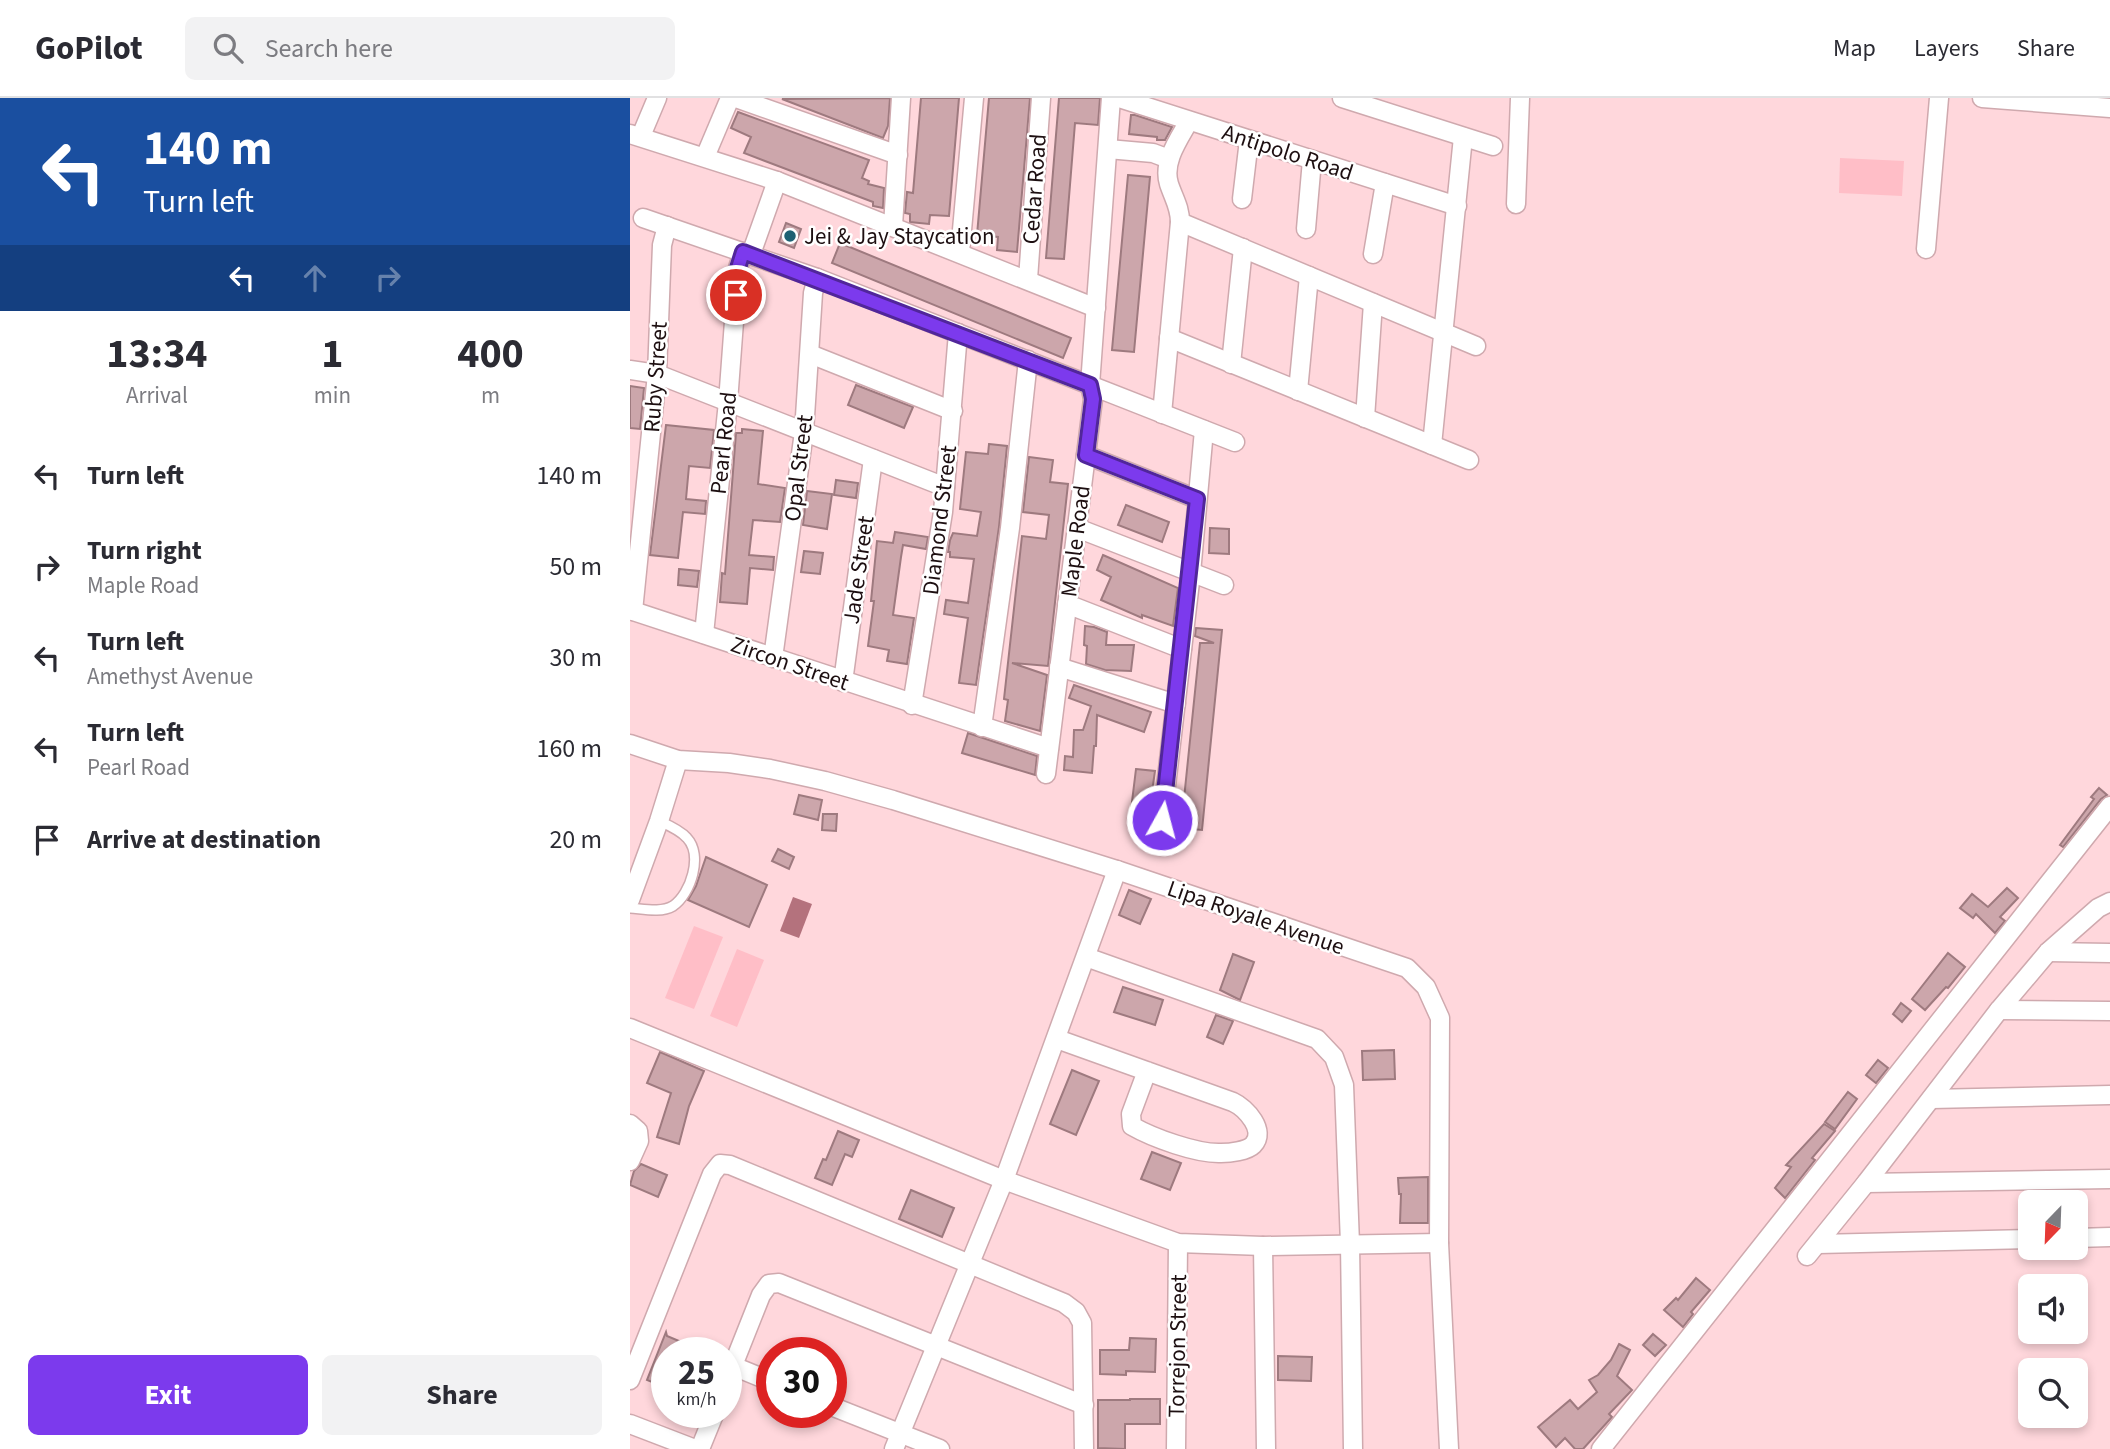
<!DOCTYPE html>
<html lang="en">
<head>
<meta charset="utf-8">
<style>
	body { margin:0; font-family:"Source Sans 3",sans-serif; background:#f2f2f3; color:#2b2b33; height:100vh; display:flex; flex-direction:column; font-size:26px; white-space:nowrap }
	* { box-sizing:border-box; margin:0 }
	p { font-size:23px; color:#7c7c81 }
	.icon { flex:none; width:38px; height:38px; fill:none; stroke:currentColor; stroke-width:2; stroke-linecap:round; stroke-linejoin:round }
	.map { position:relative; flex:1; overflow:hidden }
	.panel { display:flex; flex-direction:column; background:#fff; width:630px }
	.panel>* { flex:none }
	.hud { background:#1a4fa0; color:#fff; overflow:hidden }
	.needle { width:46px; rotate:203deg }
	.fabs { position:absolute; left:1388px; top:1092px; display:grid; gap:14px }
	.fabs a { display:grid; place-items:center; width:70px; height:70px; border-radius:10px; background:#fff; box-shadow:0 4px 10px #0003; font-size:35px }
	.speed { position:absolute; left:21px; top:1239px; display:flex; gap:14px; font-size:35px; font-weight:700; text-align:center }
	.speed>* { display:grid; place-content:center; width:91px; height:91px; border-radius:50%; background:#fff; box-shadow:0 4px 10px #0003; line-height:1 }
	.speed small { font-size:18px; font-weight:400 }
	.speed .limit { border:10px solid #d22; background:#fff; color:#111 }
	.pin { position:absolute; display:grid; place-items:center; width:60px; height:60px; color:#fff; margin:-30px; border:4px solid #fff; border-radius:50%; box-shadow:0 2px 7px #0007 }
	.me { position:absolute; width:77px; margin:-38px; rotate:7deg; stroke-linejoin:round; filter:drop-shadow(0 0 5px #0008) }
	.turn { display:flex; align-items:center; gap:24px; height:147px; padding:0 28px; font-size:32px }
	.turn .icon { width:91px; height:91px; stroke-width:2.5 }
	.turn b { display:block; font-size:49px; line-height:60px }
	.lanes { display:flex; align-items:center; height:66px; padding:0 28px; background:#0003; justify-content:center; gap:35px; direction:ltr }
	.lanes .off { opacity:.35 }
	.eta { display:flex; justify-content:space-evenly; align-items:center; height:119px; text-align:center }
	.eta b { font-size:42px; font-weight:700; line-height:49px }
	.action { display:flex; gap:14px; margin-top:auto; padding:14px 28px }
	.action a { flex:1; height:80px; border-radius:10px; background:#7c3aed; color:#fff; font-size:28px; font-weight:700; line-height:80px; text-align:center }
	.action a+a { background:#f2f2f3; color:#2b2b33 }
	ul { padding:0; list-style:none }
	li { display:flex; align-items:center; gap:21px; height:91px; padding:0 28px }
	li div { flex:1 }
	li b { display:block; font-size:26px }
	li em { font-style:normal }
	header { display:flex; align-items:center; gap:42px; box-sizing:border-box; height:98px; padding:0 35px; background:#fff; border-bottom:2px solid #e1e1e2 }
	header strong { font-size:33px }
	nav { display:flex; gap:38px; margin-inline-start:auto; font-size:24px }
	.search { width:490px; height:63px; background:#f2f2f3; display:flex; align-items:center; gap:18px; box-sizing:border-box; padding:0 24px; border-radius:10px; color:#7c7c81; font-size:26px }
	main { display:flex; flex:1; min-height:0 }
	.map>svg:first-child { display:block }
</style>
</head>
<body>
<header>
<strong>GoPilot</strong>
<div class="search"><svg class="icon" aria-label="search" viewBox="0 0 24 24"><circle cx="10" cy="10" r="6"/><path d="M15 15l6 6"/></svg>Search here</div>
<nav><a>Map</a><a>Layers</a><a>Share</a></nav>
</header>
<main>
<section class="panel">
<div class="hud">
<div class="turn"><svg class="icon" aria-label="left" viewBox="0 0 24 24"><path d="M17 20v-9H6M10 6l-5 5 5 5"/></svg><div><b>140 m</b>Turn left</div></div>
<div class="lanes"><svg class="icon" aria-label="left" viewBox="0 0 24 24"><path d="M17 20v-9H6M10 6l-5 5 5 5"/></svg><svg class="icon off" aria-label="ahead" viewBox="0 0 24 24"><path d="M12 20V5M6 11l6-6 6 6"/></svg><svg class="icon off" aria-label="right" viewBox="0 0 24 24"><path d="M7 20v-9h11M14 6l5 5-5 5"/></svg></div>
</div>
<div class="eta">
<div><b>13:34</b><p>Arrival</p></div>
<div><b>1</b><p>min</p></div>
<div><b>400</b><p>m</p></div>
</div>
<ul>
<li><svg class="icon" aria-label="left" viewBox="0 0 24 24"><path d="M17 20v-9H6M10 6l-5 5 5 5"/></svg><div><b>Turn left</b></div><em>140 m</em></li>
<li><svg class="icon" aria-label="right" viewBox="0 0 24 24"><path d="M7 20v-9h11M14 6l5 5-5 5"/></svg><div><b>Turn right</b><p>Maple Road</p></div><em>50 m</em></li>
<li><svg class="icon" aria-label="left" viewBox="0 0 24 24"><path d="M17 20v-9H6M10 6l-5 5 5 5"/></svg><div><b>Turn left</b><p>Amethyst Avenue</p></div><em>30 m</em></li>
<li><svg class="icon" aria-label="left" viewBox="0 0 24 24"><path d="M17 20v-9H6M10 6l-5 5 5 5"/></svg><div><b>Turn left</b><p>Pearl Road</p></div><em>160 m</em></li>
<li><svg class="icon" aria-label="arrive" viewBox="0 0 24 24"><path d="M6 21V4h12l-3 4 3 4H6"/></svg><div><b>Arrive at destination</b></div><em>20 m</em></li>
</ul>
<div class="action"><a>Exit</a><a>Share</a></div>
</section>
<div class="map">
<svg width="1480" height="1351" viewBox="0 0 1480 1351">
	<rect width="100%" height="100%" fill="#ffd7dc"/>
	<g fill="#ffbec7">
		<path d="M1210,60L1274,63L1272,98L1209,95Z"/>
		<path d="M64,828L93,839L64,911L35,900Z"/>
		<path d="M107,851L134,862L107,929L80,918Z"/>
	</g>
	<path fill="#b4727d" d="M163,799L182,806L169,840L150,833Z"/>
	<g fill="#cca6ab" stroke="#9e7a7f" stroke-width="2">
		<path d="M260,0L258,28L253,40L152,1Z"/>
		<path d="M291,0H329L319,118L300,117L299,126L280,124V116L275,115L277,94L283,95Z"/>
		<path d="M359,0H400L387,154L367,152L368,139L347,137Z"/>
		<path d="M429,0H470L468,27L445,25L434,161L416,160Z"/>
		<path d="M108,14L239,62L232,80L239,83L238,86L254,90L253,110L243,108V104L114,55L121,39L101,30Z"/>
		<path d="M501,17H505L542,29L535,42H527V39L499,36Z"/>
		<path d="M498,77L520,79L504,254L482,252Z"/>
		<path d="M156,125L171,131L164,150L149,144Z"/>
		<path d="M210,145L441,240L433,260L202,165Z"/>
		<path d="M226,287L283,309L274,330L218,307Z"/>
		<path d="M0,288L14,290L10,331L0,330Z"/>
		<path d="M36,327L84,332L80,370L59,368L56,401L76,403L75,416L53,414L48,460L20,457Z"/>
		<path d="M112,331L133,333L128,386L155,390L150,424L123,422L119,457L144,459L143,472L120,470L117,506L90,504L92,475L95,476L106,335H112Z"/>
		<path d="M359,346L377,348L369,429L346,587L329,585L338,520L314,516L316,502L338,505L344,461L320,459V454H318L320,442L323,435L347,438L351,414L330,411L336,354L358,356Z"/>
		<path d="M399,359L423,362L420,384L438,386L418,568L382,565L417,577L410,633L375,623L378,602L374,601L392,438L416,441L419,417L393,414Z"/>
		<path d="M206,382L228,385L226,400L204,397Z"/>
		<path d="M177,393L202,396L197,431L173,427Z"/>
		<path d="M496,407L539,424L532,444L488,427Z"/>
		<path d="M580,430L599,431V456L579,455Z"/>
		<path d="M265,434L298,439L296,451L273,447L271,459L263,517L284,520L277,566L257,563L259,552L238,548L244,503H241L247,443L263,445Z"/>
		<path d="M174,453L193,455L190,476L171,474Z"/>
		<path d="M473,457L548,490L543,528L512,517V520L471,502L481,479L467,472Z"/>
		<path d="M49,471L69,473L67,489L48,487Z"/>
		<path d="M455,528L464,529L477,534L476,547H504L501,573L475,572L456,566L457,548L454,547Z"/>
		<path d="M566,530L592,532L572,732L551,730L570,545H584L565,538Z"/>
		<path d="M444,587L521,614L514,634L467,617L466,648H464L462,675L434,672L435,658L443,659L444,632H453L461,608L439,600Z"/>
		<path d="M338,635L407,658L405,677L332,655Z"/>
		<path d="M506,671L525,673L519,715L501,712Z"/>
		<path d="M1469,690L1477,697L1471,701L1433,749L1430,747L1464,701L1461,699Z"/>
		<path d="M169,697L192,702L188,722L164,716Z"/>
		<path d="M193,716H207L206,733L192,732Z"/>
		<path d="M148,751L164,759L159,771L142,763Z"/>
		<path d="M76,759L137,787L119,829L58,802L66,788Z"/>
		<path d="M1377,790L1388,800L1370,819L1375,823L1365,835L1346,816L1343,820L1330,810L1342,796L1358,809Z"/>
		<path d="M499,792L521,801L510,826L489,817Z"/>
		<path d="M1318,855L1335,869L1318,890L1316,889L1295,912L1282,901Z"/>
		<path d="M603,856L624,864L610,902L590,892Z"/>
		<path d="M493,889L533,902L525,927L484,914Z"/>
		<path d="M1271,905L1281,913L1272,924L1263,916Z"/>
		<path d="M586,917L603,923L593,946L577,939Z"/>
		<path d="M764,952L765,981L733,982L732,953Z"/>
		<path d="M30,954L74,973L59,1008L49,1046L27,1039L41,995L17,985Z"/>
		<path d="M1248,962L1258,970L1246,985L1236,977Z"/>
		<path d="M442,972L469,983L446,1037L420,1026Z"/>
		<path d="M1218,994L1227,1001L1205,1031L1195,1024Z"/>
		<path d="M1194,1026L1205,1033L1182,1060L1185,1062L1155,1100L1145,1090L1161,1069L1156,1067Z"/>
		<path d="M208,1033L229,1042L222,1059L215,1056L202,1087L185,1080L193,1061L196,1062Z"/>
		<path d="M522,1054L551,1065L540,1092L511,1081Z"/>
		<path d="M11,1066L37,1077L28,1099L0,1087L4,1073Z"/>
		<path d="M798,1079V1125H770L771,1096H769L768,1080Z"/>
		<path d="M281,1092L324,1110L312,1139L269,1121Z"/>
		<path d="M1066,1180L1080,1192L1061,1214L1063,1216L1053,1229L1034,1212L1046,1200L1048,1202Z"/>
		<path d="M36,1234L37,1238L75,1254L37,1255V1290L17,1282Z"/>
		<path d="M1023,1236L1036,1247L1025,1258L1013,1247Z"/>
		<path d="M500,1240L526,1241L525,1274L496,1273V1277L470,1276V1252H499Z"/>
		<path d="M989,1246L1000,1252L987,1278L1002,1292L979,1316L982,1319L953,1351H945L935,1340L926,1349L908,1329L940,1302L948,1311L967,1294L959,1282L968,1277L981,1262Z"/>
		<path d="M648,1258L682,1259L681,1283L648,1282Z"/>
		<path d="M500,1301H530V1326H495V1351L468,1350V1302H500Z"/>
	</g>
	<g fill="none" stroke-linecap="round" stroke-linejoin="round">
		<g stroke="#cfa9ae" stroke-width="12">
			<path id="lane" d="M0,810C14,811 31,815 43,808C61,796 73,757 57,740C50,732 38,727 29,723"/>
		</g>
		<g stroke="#cfa9ae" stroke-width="21">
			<g id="street">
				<path d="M106,0L268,57"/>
				<path d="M489,0L827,108"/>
				<path d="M712,0L863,48"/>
				<path d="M1352,0L1480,10"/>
				<path d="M0,36L147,83L466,210"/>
				<path d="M11,38L27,0"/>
				<path d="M478,51L523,55L539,61"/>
				<path d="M75,59L100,0"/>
				<path d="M612,101L619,42"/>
				<path d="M886,106L890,0"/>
				<path d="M13,120L187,180L605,344"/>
				<path d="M550,124L846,248"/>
				<path d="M263,128L271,0"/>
				<path d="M676,131L682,62"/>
				<path d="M1296,151L1309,0"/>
				<path d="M330,154L344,0"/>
				<path d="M121,156L147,83"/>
				<path d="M743,156L755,85"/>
				<path d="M398,181L411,0"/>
				<path d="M539,240L839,362"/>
				<path d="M180,256L323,313"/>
				<path d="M601,266L613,150"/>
				<path d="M0,272L27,276L315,389"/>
				<path d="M668,293L679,178"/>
				<path d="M532,316L550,124C550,109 544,101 539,86C532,64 549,41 559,23"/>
				<path d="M735,320L743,205"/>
				<path d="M802,347L833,39"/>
				<path d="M456,357L567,401"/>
				<path d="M447,430L594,487"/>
				<path d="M437,506L552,551"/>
				<path d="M0,512L419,650"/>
				<path d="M3,513L27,276L32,147L37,128"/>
				<path d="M74,536L98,304L108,170L113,154"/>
				<path d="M143,560L174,334L183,195L187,180"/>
				<path d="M429,569L546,606"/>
				<path d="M213,584L243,361"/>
				<path d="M282,607L313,414L328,235"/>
				<path d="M352,629L380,430L398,262"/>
				<path d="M0,646L48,662L99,665L140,671L195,683L263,702L487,772L777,870L796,889L810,920L809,1145L819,1351"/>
				<path d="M416,676L463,301L460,287L481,0"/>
				<path d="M532,722L561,475L574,332"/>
				<path d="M0,802L29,723L48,662"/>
				<path d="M1418,854L1480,855"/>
				<path d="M456,859L687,941L704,959L714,987L720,1146L723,1351"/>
				<path d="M1369,912L1480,913"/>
				<path d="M0,930L374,1082L548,1145L633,1148L809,1145"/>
				<path d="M427,941L603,1004C616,1010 637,1033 623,1047C617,1053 600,1055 591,1055C567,1056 523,1040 502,1028L501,1016L517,973"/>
				<path d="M1301,1001L1480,997"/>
				<path d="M0,1026L8,1033L9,1043L0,1063"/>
				<path d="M1236,1085L1480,1081"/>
				<path d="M1446,1140L1480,1139"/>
				<path d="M1188,1146L1400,1141"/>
				<path d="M633,1148L636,1351"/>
				<path d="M1177,1158L1236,1085L1369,912L1418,854L1468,810L1480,804"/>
				<path d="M103,1268L142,1284"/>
				<path d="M0,1282L82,1076L90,1066L100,1067L434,1205L446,1214L452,1225L454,1351"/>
				<path d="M96,1285L131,1197L139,1186L149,1185L454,1307"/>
				<path d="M201,1308L310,1351"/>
				<path d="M0,1326L65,1351"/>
				<path d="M70,1351L85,1314"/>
				<path d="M264,1351L374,1082L487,772"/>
				<path d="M546,1351L548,1145"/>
				<path d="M971,1351L1480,708"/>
			</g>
		</g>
		<use href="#lane" stroke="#fff" stroke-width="9"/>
		<use href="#street" stroke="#fff" stroke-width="18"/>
	</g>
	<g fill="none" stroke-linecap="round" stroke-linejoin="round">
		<g stroke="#51269a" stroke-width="18">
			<path id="route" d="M106,197L108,170L113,154L460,287L463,301L456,357L567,401L532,722"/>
		</g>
		<use href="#route" stroke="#7c3aed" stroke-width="12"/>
	</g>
	<circle fill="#1d6173" stroke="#fff" stroke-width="2.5" cx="160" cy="138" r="7"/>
	<g text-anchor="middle" stroke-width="5" stroke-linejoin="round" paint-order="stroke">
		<g font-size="23" fill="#1d0f11" stroke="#fff">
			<text transform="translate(658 54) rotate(18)" y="8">Antipolo Road</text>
			<text transform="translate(404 91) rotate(-86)" y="8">Cedar Road</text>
			<text transform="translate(25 279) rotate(-86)" y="8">Ruby Street</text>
			<text transform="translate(93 345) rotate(-84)" y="8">Pearl Road</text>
			<text transform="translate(168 370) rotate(-83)" y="8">Opal Street</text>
			<text transform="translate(309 422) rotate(-83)" y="8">Diamond Street</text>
			<text transform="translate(445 443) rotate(-83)" y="8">Maple Road</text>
			<text transform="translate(228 472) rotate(-82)" y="8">Jade Street</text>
			<text transform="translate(160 565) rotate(19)" y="8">Zircon Street</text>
			<text transform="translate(626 819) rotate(19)" y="8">Lipa Royale Avenue</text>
			<text transform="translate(547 1248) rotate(-89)" y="8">Torrejon Street</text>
		</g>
		<g font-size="23" fill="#1d0f11" stroke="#fff" text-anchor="start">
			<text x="174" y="146">Jei &amp; Jay Staycation</text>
		</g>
	</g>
</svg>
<div class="fabs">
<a><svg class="needle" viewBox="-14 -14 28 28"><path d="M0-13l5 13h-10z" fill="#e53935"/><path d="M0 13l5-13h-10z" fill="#7c7c81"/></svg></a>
<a><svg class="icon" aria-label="sound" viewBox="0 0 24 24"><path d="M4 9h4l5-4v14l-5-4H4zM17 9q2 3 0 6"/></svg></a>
<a><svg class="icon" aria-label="search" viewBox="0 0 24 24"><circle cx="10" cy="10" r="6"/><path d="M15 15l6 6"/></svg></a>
</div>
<div class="speed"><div>25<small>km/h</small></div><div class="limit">30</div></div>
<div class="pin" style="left:106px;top:197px;background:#d93025"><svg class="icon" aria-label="arrive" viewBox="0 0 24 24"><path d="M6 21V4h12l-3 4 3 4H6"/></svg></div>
<svg class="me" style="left:532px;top:722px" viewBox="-20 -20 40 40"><circle r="17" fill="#7c3aed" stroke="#fff" stroke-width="3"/><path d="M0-11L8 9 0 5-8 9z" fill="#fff"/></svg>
</div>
</main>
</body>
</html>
